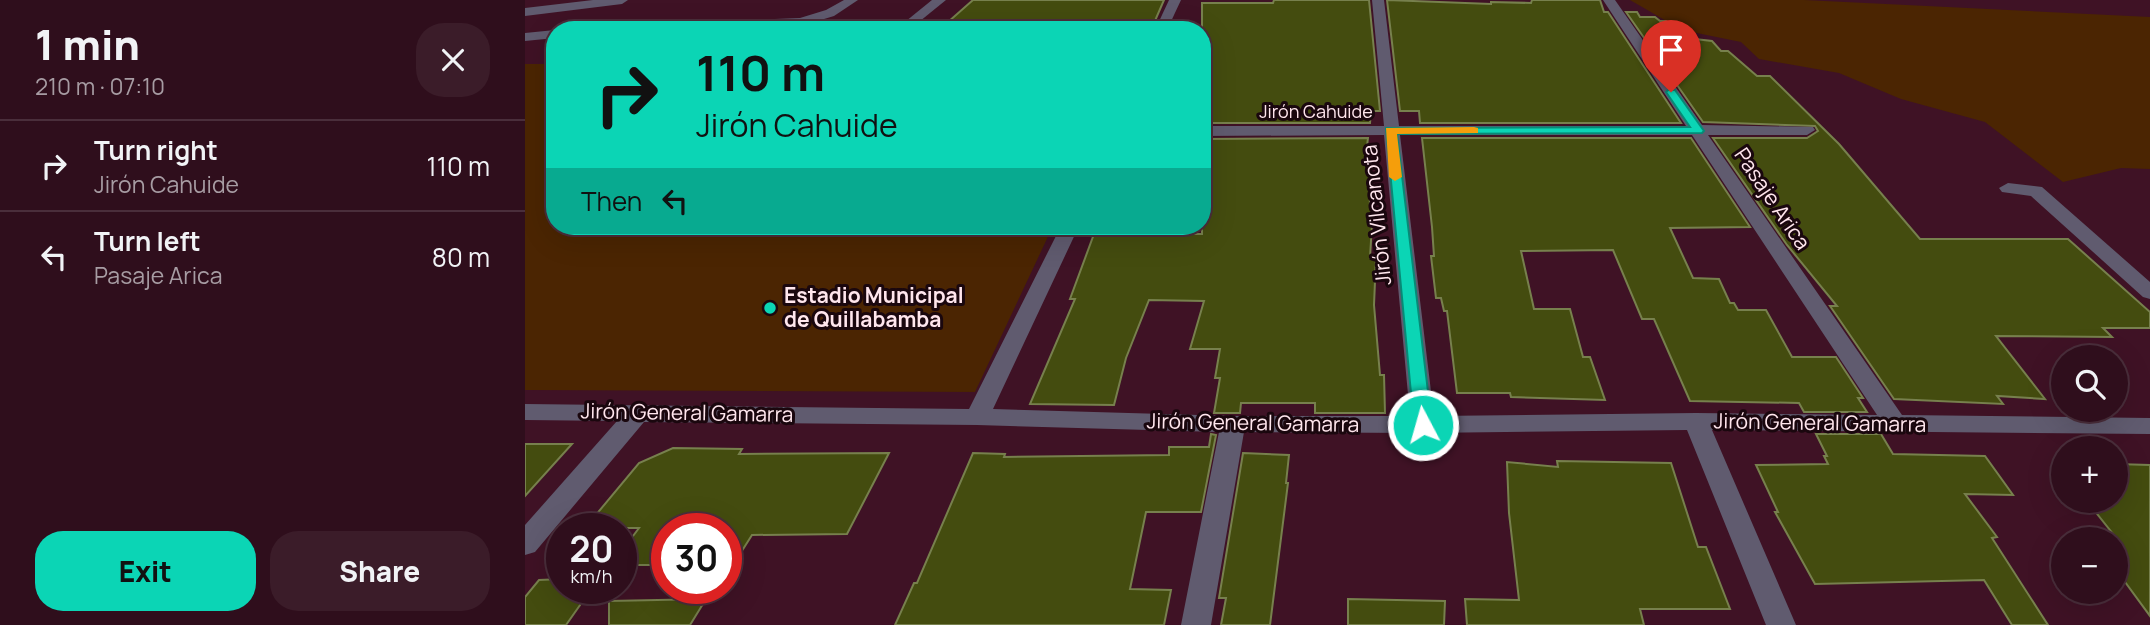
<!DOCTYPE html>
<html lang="en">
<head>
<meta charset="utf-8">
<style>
	body { margin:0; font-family:Manrope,sans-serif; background:#3b1c29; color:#f1f3f6; height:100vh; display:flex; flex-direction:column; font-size:26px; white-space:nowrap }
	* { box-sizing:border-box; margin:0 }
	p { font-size:23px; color:#a79ca3 }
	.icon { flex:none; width:38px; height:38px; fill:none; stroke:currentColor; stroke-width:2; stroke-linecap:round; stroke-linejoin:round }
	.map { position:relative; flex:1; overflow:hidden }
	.sheet { display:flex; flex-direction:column; background:#2f0e1c; width:525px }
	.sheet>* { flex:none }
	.hud { position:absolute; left:21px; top:21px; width:665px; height:214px; border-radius:28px; box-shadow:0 7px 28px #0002,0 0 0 2px #4a2e3b; background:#0bd5b5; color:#111; overflow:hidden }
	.tools { position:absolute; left:1526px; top:345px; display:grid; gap:14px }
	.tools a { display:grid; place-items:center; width:77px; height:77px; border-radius:50%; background:#2f0e1c; box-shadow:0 7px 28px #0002,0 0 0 2px #4a2e3b; font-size:35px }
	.speed { position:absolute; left:21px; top:513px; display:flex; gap:14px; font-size:35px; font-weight:700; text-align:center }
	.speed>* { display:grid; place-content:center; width:91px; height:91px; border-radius:50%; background:#2f0e1c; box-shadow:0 7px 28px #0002,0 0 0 2px #4a2e3b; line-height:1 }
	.speed small { font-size:18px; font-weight:400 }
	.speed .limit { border:10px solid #d22; background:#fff; color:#111 }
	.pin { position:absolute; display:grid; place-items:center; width:60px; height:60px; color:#fff; margin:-72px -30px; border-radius:50% 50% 50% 0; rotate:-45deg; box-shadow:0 0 7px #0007 }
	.pin .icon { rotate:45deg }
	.me { position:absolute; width:77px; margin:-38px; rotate:354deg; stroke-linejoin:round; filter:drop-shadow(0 0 5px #0008) }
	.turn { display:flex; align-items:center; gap:24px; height:147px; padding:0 35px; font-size:32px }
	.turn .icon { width:91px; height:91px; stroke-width:2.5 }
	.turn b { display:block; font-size:49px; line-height:60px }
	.then { display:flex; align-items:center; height:66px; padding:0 35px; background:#0003; gap:14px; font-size:26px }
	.round { display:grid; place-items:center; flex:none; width:74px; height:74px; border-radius:28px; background:#3b1c29 }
	.summary { display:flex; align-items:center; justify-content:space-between; height:119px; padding:0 35px }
	h1 { font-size:42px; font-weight:800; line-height:52px }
	.button { display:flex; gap:14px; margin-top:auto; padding:14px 35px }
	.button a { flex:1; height:80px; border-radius:28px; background:#0bd5b5; color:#111; font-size:28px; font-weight:800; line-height:80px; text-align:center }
	.button a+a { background:#3b1c29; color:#f1f3f6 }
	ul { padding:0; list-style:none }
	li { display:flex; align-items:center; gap:21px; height:91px; padding:0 35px; border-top:2px solid #4a2e3b }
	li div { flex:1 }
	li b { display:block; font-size:26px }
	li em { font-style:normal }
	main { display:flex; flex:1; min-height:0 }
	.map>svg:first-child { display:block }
</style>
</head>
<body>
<main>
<section class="sheet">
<div class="summary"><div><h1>1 min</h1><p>210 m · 07:10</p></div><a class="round"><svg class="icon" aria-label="close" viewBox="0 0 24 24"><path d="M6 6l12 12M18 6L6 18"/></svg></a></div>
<ul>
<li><svg class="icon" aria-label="right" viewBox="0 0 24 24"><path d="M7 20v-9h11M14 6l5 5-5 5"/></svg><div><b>Turn right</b><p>Jirón Cahuide</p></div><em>110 m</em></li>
<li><svg class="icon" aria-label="left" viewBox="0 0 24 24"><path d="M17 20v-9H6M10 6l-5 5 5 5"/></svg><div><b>Turn left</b><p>Pasaje Arica</p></div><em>80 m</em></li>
</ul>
<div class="button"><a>Exit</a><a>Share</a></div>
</section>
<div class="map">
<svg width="1625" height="625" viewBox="0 0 1625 625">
	<rect width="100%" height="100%" fill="#3f1225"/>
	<g fill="#4b2502">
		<path d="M1105,0H1279L1625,17V169L1596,168L1538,182L1460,122L1376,99L1314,73L1234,59L1216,42L1157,30Z"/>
		<path d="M0,64H30V226H528L450,392L0,390Z"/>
	</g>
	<g fill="#444c0f" stroke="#77804d" stroke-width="2">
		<path d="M448,0H639L626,30H414Z"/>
		<path d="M749,0H844L855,111H846L845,123H677V3H748Z"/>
		<path d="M862,0L966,4V2L1006,3L1007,0H1075L1079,12H1083L1156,123H895L894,111H875Z"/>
		<path d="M1101,12H1112L1115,17H1130L1135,21H1141L1170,39L1187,41L1196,51H1203L1232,76H1245L1314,144L1395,239H1543L1625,312V328H1578L1587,337L1471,336L1520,399L1472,396L1478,404L1369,399L1305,306H1312L1262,245L1188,138H1282L1293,131L1290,126L1178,122Z"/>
		<path d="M843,138L840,162H844L845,207H848L845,258H851L849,305L855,375H859L860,413H790V403H716L715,413H689L695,378H690L695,349H665L679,301L624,300L601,358L589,405L505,404L550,299H545L569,234H677V139Z"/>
		<path d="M897,138H1166L1225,227L1145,228L1168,278L1194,279L1205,303H1209L1213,310H1241L1267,357H1311L1338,398H1333L1342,412H1279L1274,403L1165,401L1129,319H1117L1088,250L996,251L1009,309H1045L1058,357H1065L1080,400L986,397L985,393H932L922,311H919L916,298H911L906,256H909L907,227Z"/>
		<path d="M686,434L691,435L676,512H621L605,589L646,590L639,625H370L389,583H392L448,453L480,454L479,457L644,455V447H684Z"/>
		<path d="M1291,434H1356L1368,454L1460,456L1488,495L1440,494L1472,537L1467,538L1523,625H1487L1459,580L1290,584L1250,512H1253L1231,465L1303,464L1299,456H1302Z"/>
		<path d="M0,444H47L0,496Z"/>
		<path d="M148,448L217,449L214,454L364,453L322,534L227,535L201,576V528H142V565H96V552L114,528H60L114,463Z"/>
		<path d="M718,453L764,455L761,483H763L745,625H696L701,598H694Z"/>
		<path d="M1032,461L1146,463L1173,547H1181L1205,609H1115L1119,625H942L940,599L994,600L984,513L982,462L1033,467Z"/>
		<path d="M1591,464L1625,465V616L1600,582L1591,581V539H1568L1564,533L1588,534L1561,500H1591Z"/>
		<path d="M37,579V588H67L41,625H0V597L14,580Z"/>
		<path d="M181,599L165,625H84V601Z"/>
		<path d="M823,599L920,601L919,625H823Z"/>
	</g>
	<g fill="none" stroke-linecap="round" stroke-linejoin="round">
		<g fill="#605b6f" fill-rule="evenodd">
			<path d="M68,0H103L97,4L0,16V8Z"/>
			<path d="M319,0H333L309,16L276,26L60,30L66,26L275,18L301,10Z"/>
			<path d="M407,0H421L384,30H370Z"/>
			<path d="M644,0H656L642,30H630Z"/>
			<path d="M847,0H859L874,126H1161L1078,0H1090L1177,125L1288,127L1290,130L1282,135H1183L1377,415L1625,418V434L1187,430L1271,625H1241L1162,430L898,433L719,432L686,625H656L694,432L452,425L119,422L10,552L0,555V525L92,421L0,420V404L444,409L536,226H554L468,409L708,416H885L859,135L677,136V126H859ZM875,135H1167L1352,415L1171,413L909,416Z"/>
			<path d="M30,30V38L0,41V33Z"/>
			<path d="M1483,183L1517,187L1625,282V299L1618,297L1506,196L1477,192L1474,188Z"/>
		</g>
	</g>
	<path fill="#0bd5b5" stroke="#078a76" stroke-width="2" d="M1143,90H1150L1179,131L1177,133L872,134L907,425L904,430H891L889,425L861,128L1165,127L1141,92Z"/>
	<path fill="#f59e0b" d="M949,127L953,128V133L872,134L877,177L870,181L864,177L861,128Z"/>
	<circle fill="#0bd5b5" stroke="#1a070e" stroke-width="2.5" cx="245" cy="308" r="7"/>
	<g text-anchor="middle" stroke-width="6" stroke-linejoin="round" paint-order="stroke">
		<g font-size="18" fill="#ffe6ed" stroke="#1a070e">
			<text x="791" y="118">Jirón Cahuide</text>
		</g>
		<g font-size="21" fill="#ffe6ed" stroke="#1a070e">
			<text transform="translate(1247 199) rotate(56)" y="7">Pasaje Arica</text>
			<text transform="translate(852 215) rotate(-96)" y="7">Jirón Vilcanota</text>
			<text transform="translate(162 413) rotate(1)" y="7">Jirón General Gamarra</text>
			<text transform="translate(728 423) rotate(1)" y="7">Jirón General Gamarra</text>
			<text transform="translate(1295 423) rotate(1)" y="7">Jirón General Gamarra</text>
		</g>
		<g font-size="21" font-weight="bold" fill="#ffe6ed" stroke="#1a070e" text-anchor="start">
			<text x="259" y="303">Estadio Municipal<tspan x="259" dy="24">de Quillabamba</tspan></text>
		</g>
	</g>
</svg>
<div class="tools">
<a><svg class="icon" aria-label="search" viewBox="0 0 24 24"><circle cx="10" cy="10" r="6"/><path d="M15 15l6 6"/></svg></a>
<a>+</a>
<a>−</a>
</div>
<div class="speed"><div>20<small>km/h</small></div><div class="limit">30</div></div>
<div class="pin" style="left:1146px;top:92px;background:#d93025"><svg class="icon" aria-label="arrive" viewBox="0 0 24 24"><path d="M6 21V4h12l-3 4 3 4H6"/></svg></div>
<svg class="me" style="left:898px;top:425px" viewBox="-20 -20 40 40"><circle r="17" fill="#0bd5b5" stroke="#fff" stroke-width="3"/><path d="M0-11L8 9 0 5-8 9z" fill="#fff"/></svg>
<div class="hud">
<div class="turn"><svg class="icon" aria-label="right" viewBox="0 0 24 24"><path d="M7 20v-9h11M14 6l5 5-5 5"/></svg><div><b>110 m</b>Jirón Cahuide</div></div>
<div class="then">Then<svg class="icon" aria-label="left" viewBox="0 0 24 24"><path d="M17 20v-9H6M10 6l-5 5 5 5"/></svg></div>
</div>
</div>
</main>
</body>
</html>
